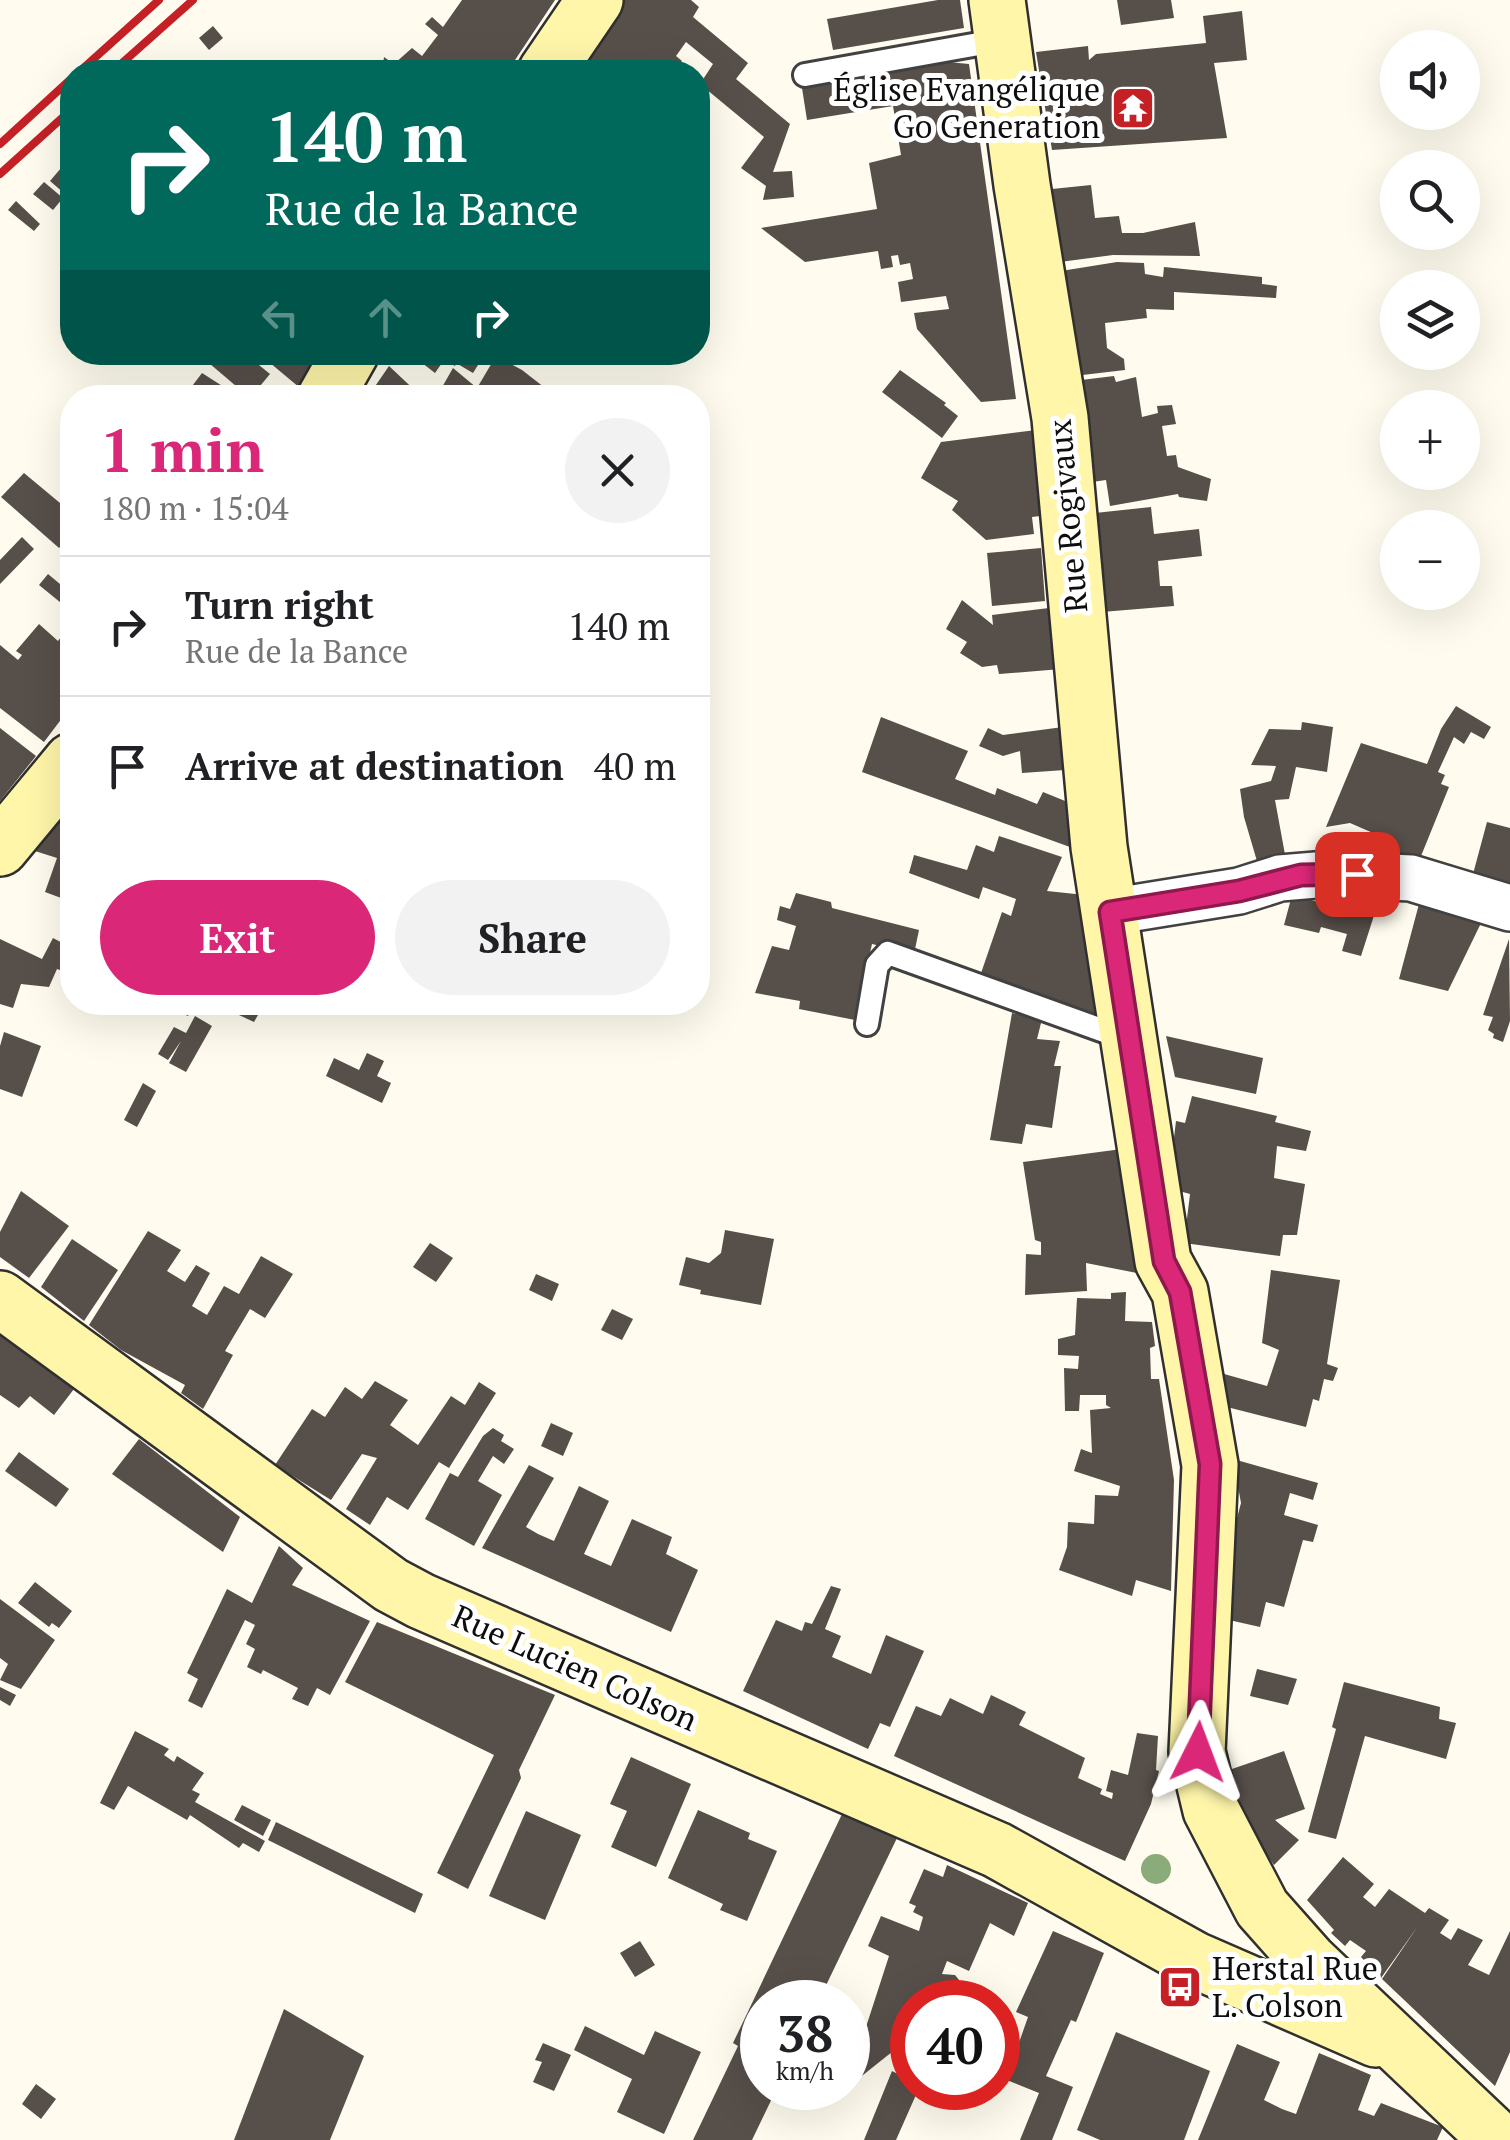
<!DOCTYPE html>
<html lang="en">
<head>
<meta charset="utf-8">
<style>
	body { margin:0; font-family:"PT Serif",serif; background:#f2f2f2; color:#202124; height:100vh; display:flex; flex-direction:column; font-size:38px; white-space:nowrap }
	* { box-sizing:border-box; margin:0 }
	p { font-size:32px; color:#757577 }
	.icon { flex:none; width:55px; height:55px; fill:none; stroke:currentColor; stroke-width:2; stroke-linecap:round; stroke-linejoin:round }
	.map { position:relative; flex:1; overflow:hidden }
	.drawer { position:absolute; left:60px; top:385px; width:650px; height:630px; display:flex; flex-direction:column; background:#fff; border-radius:40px; box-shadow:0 10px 40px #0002 }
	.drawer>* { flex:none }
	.guide { position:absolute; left:60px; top:60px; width:650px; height:305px; border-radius:40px; box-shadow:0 10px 40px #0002; background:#00695c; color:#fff; overflow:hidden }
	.fabs { position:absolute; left:1380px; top:30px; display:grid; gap:20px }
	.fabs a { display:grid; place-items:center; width:100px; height:100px; border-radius:50%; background:#fff; box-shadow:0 10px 40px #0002; font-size:50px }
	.speed { position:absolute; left:740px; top:1980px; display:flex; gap:20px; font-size:50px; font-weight:700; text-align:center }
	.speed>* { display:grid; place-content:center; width:130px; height:130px; border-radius:50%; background:#fff; box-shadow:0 10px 40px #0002; line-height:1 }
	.speed small { font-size:25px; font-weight:400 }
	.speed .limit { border:15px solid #d22; background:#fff; color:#111 }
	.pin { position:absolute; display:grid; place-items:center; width:85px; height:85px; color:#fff; margin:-42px; border-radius:20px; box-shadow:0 5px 15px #0006 }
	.me { position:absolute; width:110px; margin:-55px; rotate:3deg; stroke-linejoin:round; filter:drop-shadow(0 0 8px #0008) }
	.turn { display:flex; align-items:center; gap:35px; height:210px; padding:0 40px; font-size:45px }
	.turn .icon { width:130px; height:130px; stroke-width:2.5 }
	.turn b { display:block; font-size:70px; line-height:85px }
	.lanes { display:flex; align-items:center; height:95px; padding:0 40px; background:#0003; justify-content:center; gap:50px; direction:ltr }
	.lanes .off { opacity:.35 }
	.round { display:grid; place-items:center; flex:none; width:105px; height:105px; border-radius:52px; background:#f2f2f2 }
	.headline { display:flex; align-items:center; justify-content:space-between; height:170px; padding:0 40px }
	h1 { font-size:60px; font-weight:700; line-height:75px; color:#db2777 }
	.button { display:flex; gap:20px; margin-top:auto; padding:20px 40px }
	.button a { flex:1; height:115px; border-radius:60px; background:#db2777; color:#fff; font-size:40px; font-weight:700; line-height:115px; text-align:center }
	.button a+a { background:#f2f2f2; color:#202124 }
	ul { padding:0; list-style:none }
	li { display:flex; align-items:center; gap:30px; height:140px; padding:0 40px; border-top:2px solid #e0e0e0 }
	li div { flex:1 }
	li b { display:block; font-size:38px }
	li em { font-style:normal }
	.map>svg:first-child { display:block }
</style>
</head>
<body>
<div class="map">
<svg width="1510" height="2140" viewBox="0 0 1510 2140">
	<rect width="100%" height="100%" fill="#fffcef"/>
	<g fill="#574f4a">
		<path d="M462,0H555L507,72H382L384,57L394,64L412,48L422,56L438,35L425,24L432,17L443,27Z"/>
		<path d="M623,0H691L699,7L693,17L748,63L736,79L790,124L773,172L792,171L794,197L763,200L766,186L741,168L764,137L700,84L713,64L686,42L676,56L682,61L674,72H571Z"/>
		<path d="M938,0H960L964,28L833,50L827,19Z"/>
		<path d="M1117,0H1171L1174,18L1121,25Z"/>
		<path d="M1242,11L1247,60L1214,63L1227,138L1052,150L1036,52L1088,46L1089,60L1096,54L1206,43L1203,16Z"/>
		<path d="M213,26L223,38L209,50L199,38Z"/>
		<path d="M948,62L969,64L1016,399L981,402L917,329L914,313L949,309L946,296L901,302L898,282L913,279L910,263L900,265L898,255L891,256L893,267L881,269L878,251L805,262L761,228L877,209L869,163L901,155L893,106L807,120L802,88Z"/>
		<path d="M67,161L72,165V200L50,181Z"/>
		<path d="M44,182L63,198L53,210L33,194Z"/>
		<path d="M1091,185L1095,218L1119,216L1122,233H1143L1195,222L1200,256L1113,255L1060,262L1052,189Z"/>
		<path d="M16,201L40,224L34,231L8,210Z"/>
		<path d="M1117,262L1144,263L1145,274L1163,277L1164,267L1262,277V284L1277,286L1276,298L1174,292V310L1146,309L1147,318L1105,323L1107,348L1124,359L1125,370L1074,376L1061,271Z"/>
		<path d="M196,352H243L270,374L250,398Z"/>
		<path d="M257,352H330L306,393Z"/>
		<path d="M408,352H476L483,357L473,373L456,363L455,366L444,360L435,373Z"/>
		<path d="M496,356L522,370L558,398H522L509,390L504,398H451L441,389L453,368L477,388Z"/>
		<path d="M389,366L423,398H367Z"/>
		<path d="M900,370L946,403L944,405L958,416L942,438L882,392Z"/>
		<path d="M202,373L241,398H183Z"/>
		<path d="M1114,376L1116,382L1136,377L1142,417L1158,413L1157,406L1172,405L1176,424L1162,426L1167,456L1176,455L1178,467L1211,479L1207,501L1179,497L1178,494L1110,506L1106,480L1092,482L1073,381Z"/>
		<path d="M1036,430L1049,515L1032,517L1034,534L986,540L952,510L958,501L921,478L941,442Z"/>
		<path d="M24,473L72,513V533L59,548L1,497Z"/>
		<path d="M1151,507L1154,534L1199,529L1202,556L1158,561L1160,586H1172L1174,606L1102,612L1095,513Z"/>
		<path d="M22,537L34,549L0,584V560Z"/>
		<path d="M1041,548L1045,601L992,606L987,553Z"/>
		<path d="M48,574L72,594L66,607L39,585Z"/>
		<path d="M962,600L993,625L992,615L1049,608L1061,669L999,674L997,665L982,667L960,653L967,642L946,629Z"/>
		<path d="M72,622V705L44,742L0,708V645L18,660L22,655L16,651L39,624L58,641Z"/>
		<path d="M1456,706L1491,727L1484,739L1471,732L1464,744L1454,737L1438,772L1445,775L1441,784L1449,787L1419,861L1371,841L1373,833L1350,823L1326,827L1361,743L1427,764L1441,729Z"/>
		<path d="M881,717L968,751L955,779L995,795L997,788L1037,804L1043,792L1075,805L1081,851L862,772Z"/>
		<path d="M1302,722L1333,727L1327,772L1296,767L1289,799L1275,800L1286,860L1259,868L1244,817L1240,789L1271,781L1276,766L1251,765L1269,729L1301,730Z"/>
		<path d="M1063,727L1065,770L1022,773L1020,751L1003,756L979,746L988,728L1003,735Z"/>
		<path d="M0,728L36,756L0,801Z"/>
		<path d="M69,806L72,807V902L45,892L57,858L35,851Z"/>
		<path d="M1487,822L1510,828V885L1473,874Z"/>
		<path d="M999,836L1062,857L1047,891L1085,895L1104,1024L979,979L1002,912L1011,916L1016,899L983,887L979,899L909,873L914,855L967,870L976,845L994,852Z"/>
		<path d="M796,893L831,902L832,908L919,930L914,954L872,944L855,1020L799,1009L800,1001L755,993L772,946L789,950L796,926L777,920L780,906L790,909Z"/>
		<path d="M1329,893L1379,900L1361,956L1342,951L1347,934L1321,927L1319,933L1284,925L1292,895L1326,904Z"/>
		<path d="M1419,904L1483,919L1448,991L1399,979Z"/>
		<path d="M53,938L72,948V974L57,969L49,987L21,984L13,1008L0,1004V939L42,959Z"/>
		<path d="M1509,939L1510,1021L1503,1042L1493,1038L1494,1034L1488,1030L1493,1017L1483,1015Z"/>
		<path d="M179,1002H195L188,1016L175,1010Z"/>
		<path d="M211,1002H250L247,1010L258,1015L254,1022Z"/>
		<path d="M1012,1013L1042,1019L1037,1039L1060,1041L1054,1066H1061L1052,1128L1026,1124L1022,1144L990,1140Z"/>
		<path d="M195,1016L212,1026L186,1072L169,1063L181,1041L168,1060L158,1054L174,1027L186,1033Z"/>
		<path d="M4,1032L41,1046L22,1097L0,1089V1046Z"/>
		<path d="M1166,1036L1263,1058L1256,1094L1175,1077Z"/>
		<path d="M367,1053L384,1061L377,1076L391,1083L382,1103L326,1076L334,1058L359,1070Z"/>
		<path d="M143,1083L156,1091L137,1127L124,1120Z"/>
		<path d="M1192,1096L1277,1116L1275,1122L1311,1131L1306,1151L1277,1146L1274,1178L1305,1184L1297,1235H1283L1280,1256L1184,1243L1190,1194L1168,1188L1176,1121L1185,1123Z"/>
		<path d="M1122,1149L1142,1274L1086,1263L1087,1291L1025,1295L1026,1254L1041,1255V1242L1035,1240L1023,1162Z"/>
		<path d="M21,1191L69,1226L29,1278L0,1257V1232Z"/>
		<path d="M725,1230L774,1239L761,1305L700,1294L701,1290L679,1285L686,1257L709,1263L721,1253Z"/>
		<path d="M148,1231L181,1250L167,1271L185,1282L196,1265L210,1273L192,1306L207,1315L224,1286L239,1294L261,1256L293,1274L265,1318L250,1309L225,1351L233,1355L203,1409L181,1393L185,1385L121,1350L89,1325Z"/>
		<path d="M72,1239L118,1270L84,1321L41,1287Z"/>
		<path d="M430,1243L453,1258L436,1282L413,1267Z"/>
		<path d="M1271,1270L1340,1280L1327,1364L1338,1368L1333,1381L1324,1379L1319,1401L1313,1399L1306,1427L1223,1406L1217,1372L1267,1386L1279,1350L1262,1343Z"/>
		<path d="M536,1274L559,1284L552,1301L529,1290Z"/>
		<path d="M1126,1292L1125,1321L1152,1322L1155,1346L1150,1348L1151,1379H1159L1174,1480L1171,1591L1136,1580L1132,1596L1059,1570L1067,1547L1068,1522L1094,1524L1095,1495L1118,1496L1120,1486L1074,1471L1081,1449L1092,1453L1090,1410L1111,1408L1106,1405V1395H1080L1079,1411H1065L1064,1368L1078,1369L1079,1356L1058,1355V1339L1075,1335L1077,1298L1111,1299V1293Z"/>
		<path d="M612,1309L633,1319L622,1340L601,1330Z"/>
		<path d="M0,1333L74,1389L54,1415L30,1396L19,1408L0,1395Z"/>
		<path d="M375,1381L408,1400L390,1425L418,1445L451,1396L465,1405L479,1382L496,1393L449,1468L439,1462L408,1510L387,1497L370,1525L346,1509L377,1458L362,1454L331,1500L275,1465L312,1409L325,1417L345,1387L362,1399Z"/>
		<path d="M551,1423L573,1433L563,1456L541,1446Z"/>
		<path d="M493,1428L504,1435L501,1441L514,1449L504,1464L493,1456L478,1481L502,1495L474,1546L425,1519L450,1473L458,1477L483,1436Z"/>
		<path d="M139,1439L240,1517L223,1552L112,1474Z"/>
		<path d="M19,1452L69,1489L56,1507L5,1471Z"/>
		<path d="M1233,1459L1318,1483L1313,1500L1290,1493L1284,1515L1318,1525L1313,1542L1303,1540L1284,1607L1266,1602L1260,1627L1229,1620L1230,1544L1241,1503Z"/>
		<path d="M529,1465L554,1478L526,1527L538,1534L554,1541L579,1486L609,1501L584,1554L611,1566L632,1519L672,1537L666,1554L698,1570L671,1632L482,1548Z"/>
		<path d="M279,1546L303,1568L292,1585L370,1621L330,1695L317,1688L308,1706L292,1699L298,1688L263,1670L261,1674L247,1667L255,1649L246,1644L255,1625L245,1620L202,1708L188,1701L198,1679L187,1673L227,1589L252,1603Z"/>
		<path d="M35,1582L72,1611L59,1628L52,1623L49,1627L18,1603Z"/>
		<path d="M831,1586L841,1589L825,1629L841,1636L832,1657L871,1674L886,1635L924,1651L890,1727L880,1723L868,1749L743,1691L776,1620L802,1631L805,1622L812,1624Z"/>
		<path d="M0,1599L55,1640L21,1689L0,1680L8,1664L0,1658Z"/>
		<path d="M377,1622L555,1695L519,1770L521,1778L468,1889L437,1873L494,1755L345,1682Z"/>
		<path d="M1257,1669L1297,1679L1288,1705L1250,1696Z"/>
		<path d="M1344,1682L1440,1707L1439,1719L1456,1723L1446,1759L1365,1736L1336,1839L1308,1832L1336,1729L1332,1727Z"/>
		<path d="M0,1687L16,1695L10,1706L0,1700Z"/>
		<path d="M991,1695L1026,1712L1019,1725L1085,1758L1078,1778L1102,1789L1100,1794L1112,1799L1113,1793L1106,1791L1111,1770L1128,1775L1137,1733L1158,1736L1156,1770L1159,1771L1151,1804L1125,1861L894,1756L916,1706L941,1716L950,1698L983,1714Z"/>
		<path d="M135,1731L169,1749L164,1755L174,1762L177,1756L204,1773L192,1790L200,1794L195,1802L265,1841L259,1852L243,1843L239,1848L190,1815L187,1820L128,1786L114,1810L100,1803Z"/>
		<path d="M1284,1751L1305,1809L1275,1820L1299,1840L1274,1865L1249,1829L1229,1770Z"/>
		<path d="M631,1757L691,1784L656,1867L611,1847L627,1811L610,1804Z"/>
		<path d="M242,1805L271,1820L263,1836L234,1820Z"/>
		<path d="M698,1810L750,1833L748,1839L777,1851L747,1921L720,1910L723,1904L668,1878Z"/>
		<path d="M526,1811L581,1835L545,1920L489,1896Z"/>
		<path d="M843,1812L897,1838L818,2002H762V2088H777L752,2140H693L738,2046L733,2043Z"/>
		<path d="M276,1822L423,1894L415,1913L268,1840Z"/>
		<path d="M1343,1857L1374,1884L1363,1897L1375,1907L1389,1889L1425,1913L1429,1908L1449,1920L1440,1933L1451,1940L1458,1928L1483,1940L1468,1965L1489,1975L1510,1931V2052L1495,2086L1382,1979L1418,1926L1381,1978L1361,1957L1366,1951L1350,1940L1345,1946L1331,1933L1334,1930L1307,1900Z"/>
		<path d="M947,1865L1028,1903L1014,1936L990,1923L969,1971L947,1961L942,1974L955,1975L968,1991L953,2002H912V2036L848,2087V2044L857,2037L859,2040L866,2027L889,1956L868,1946L881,1916L919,1931L923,1917L913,1912L916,1906L909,1903L924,1869L943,1877Z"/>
		<path d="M1053,1931L1104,1953L1076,2022L1071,2020L1046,2076L1073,2087L1052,2140H1020L1039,2093L1004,2079L1017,2055L1015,2054L1028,2017L1016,2012Z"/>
		<path d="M640,1941L655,1965L635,1977L620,1953Z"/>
		<path d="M284,2009L364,2056L330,2140H234Z"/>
		<path d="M585,2026L644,2055L655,2031L701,2052L664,2134L617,2112L632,2079L574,2050Z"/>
		<path d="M1116,2032L1210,2071L1184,2140H1100L1077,2130Z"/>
		<path d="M543,2043L571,2055L554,2091L533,2082L542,2062L535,2060Z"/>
		<path d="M1237,2044L1280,2062L1264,2100L1282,2109L1296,2114L1319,2053L1371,2075L1358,2110L1374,2116L1381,2103L1443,2127L1437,2140H1198Z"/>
		<path d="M892,2071L912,2081V2088H919L896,2140H864Z"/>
		<path d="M36,2084L56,2099L41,2119L22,2104Z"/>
		<path d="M824,2088H847L833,2099Z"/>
	</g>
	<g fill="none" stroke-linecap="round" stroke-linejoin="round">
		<g stroke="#414141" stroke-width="28">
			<g id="lane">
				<path d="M805,75L1001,40"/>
				<path d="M867,1024L877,965L888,953L1107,1032L1129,1033"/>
			</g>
		</g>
		<g stroke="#414141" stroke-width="50">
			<path id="street" d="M1109,912L1239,891L1280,878L1328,874L1411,878L1510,908"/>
		</g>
		<g stroke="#303030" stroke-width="60">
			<g id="secondary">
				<path d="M997,0L1022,185L1060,418L1099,847L1163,1261L1180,1292L1210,1465L1197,1752L1211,1810L1262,1908L1309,1961L1498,2140"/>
				<path d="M546,72L595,0"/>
				<path d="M325,398L351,352"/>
				<path d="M0,848L72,761"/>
				<path d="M0,1299L391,1585L421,1601L997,1850L1195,1960L1376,2039"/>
			</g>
		</g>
		<use href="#lane" stroke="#fff" stroke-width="22"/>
		<use href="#street" stroke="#fff" stroke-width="45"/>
		<use href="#secondary" stroke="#fff6aa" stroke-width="55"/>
		<g stroke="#c42026" stroke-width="8">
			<path d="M79,72L159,0"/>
			<path d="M112,72L193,0"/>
			<path d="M0,144L72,78"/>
			<path d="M0,174L72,109"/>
		</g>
	</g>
	<circle fill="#8aab7a" cx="1156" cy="1869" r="15"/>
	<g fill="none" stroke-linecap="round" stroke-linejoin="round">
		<g stroke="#8e194d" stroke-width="25">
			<path id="route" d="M1198,1752L1210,1464L1180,1292L1164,1261L1110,912L1239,891L1301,875L1357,874"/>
		</g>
		<use href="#route" stroke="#db2777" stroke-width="18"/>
	</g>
	<defs>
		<g id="temple-square" transform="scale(2.25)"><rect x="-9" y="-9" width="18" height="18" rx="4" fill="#c42026" stroke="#fff"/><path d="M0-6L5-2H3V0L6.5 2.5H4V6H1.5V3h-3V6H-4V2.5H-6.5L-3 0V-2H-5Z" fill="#fff"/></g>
		<g id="bus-square" transform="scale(2.25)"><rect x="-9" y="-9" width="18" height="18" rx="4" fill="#c42026" stroke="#fff"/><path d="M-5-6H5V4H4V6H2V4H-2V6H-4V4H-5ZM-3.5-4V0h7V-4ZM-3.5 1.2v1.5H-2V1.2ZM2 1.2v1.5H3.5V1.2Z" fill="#fff"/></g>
	</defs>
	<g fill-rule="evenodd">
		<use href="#temple-square" x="1133" y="108"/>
		<use href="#bus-square" x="1180" y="1987"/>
	</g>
	<g text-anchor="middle" stroke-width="10" stroke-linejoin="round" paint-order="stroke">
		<g font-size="32" fill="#0e0e0e" stroke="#fff" text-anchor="end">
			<text x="1100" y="101">Église Evangélique<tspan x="1100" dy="37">Go Generation</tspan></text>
			<text x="1212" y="1980" text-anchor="start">Herstal Rue<tspan x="1212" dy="37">L. Colson</tspan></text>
		</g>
		<g font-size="32" fill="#0e0e0e" stroke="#fff">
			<text transform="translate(1068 516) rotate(-95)" y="11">Rue Rogivaux</text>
			<text transform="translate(575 1668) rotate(24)" y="11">Rue Lucien Colson</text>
		</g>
	</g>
</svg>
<div class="fabs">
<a><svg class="icon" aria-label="sound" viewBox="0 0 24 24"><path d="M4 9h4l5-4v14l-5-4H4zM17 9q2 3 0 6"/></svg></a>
<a><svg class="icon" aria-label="search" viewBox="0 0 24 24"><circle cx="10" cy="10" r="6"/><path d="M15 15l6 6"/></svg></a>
<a><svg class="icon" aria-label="layers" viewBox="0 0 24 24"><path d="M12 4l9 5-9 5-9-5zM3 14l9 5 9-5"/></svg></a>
<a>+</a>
<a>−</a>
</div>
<div class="speed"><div>38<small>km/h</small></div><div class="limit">40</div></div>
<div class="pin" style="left:1357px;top:874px;background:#d93025"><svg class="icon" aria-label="arrive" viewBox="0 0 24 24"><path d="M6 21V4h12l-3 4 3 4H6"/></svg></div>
<svg class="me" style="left:1198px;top:1752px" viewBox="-20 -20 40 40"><path d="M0-17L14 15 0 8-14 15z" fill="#db2777" stroke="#fff" stroke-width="4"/></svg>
<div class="guide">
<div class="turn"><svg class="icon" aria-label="right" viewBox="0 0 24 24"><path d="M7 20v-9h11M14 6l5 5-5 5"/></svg><div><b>140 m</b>Rue de la Bance</div></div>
<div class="lanes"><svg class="icon off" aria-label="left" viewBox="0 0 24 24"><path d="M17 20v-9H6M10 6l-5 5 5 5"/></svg><svg class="icon off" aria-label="ahead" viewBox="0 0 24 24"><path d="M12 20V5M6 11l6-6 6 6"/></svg><svg class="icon" aria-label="right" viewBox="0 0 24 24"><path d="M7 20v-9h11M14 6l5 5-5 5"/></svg></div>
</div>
<section class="drawer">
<div class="headline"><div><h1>1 min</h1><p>180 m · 15:04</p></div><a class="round"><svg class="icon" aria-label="close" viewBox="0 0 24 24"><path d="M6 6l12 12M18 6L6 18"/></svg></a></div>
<ul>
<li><svg class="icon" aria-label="right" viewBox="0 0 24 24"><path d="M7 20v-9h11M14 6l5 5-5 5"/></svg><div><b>Turn right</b><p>Rue de la Bance</p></div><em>140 m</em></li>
<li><svg class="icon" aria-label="arrive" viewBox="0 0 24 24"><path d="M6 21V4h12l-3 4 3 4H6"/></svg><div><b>Arrive at destination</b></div><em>40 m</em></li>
</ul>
<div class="button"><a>Exit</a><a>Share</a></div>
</section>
</div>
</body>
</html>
